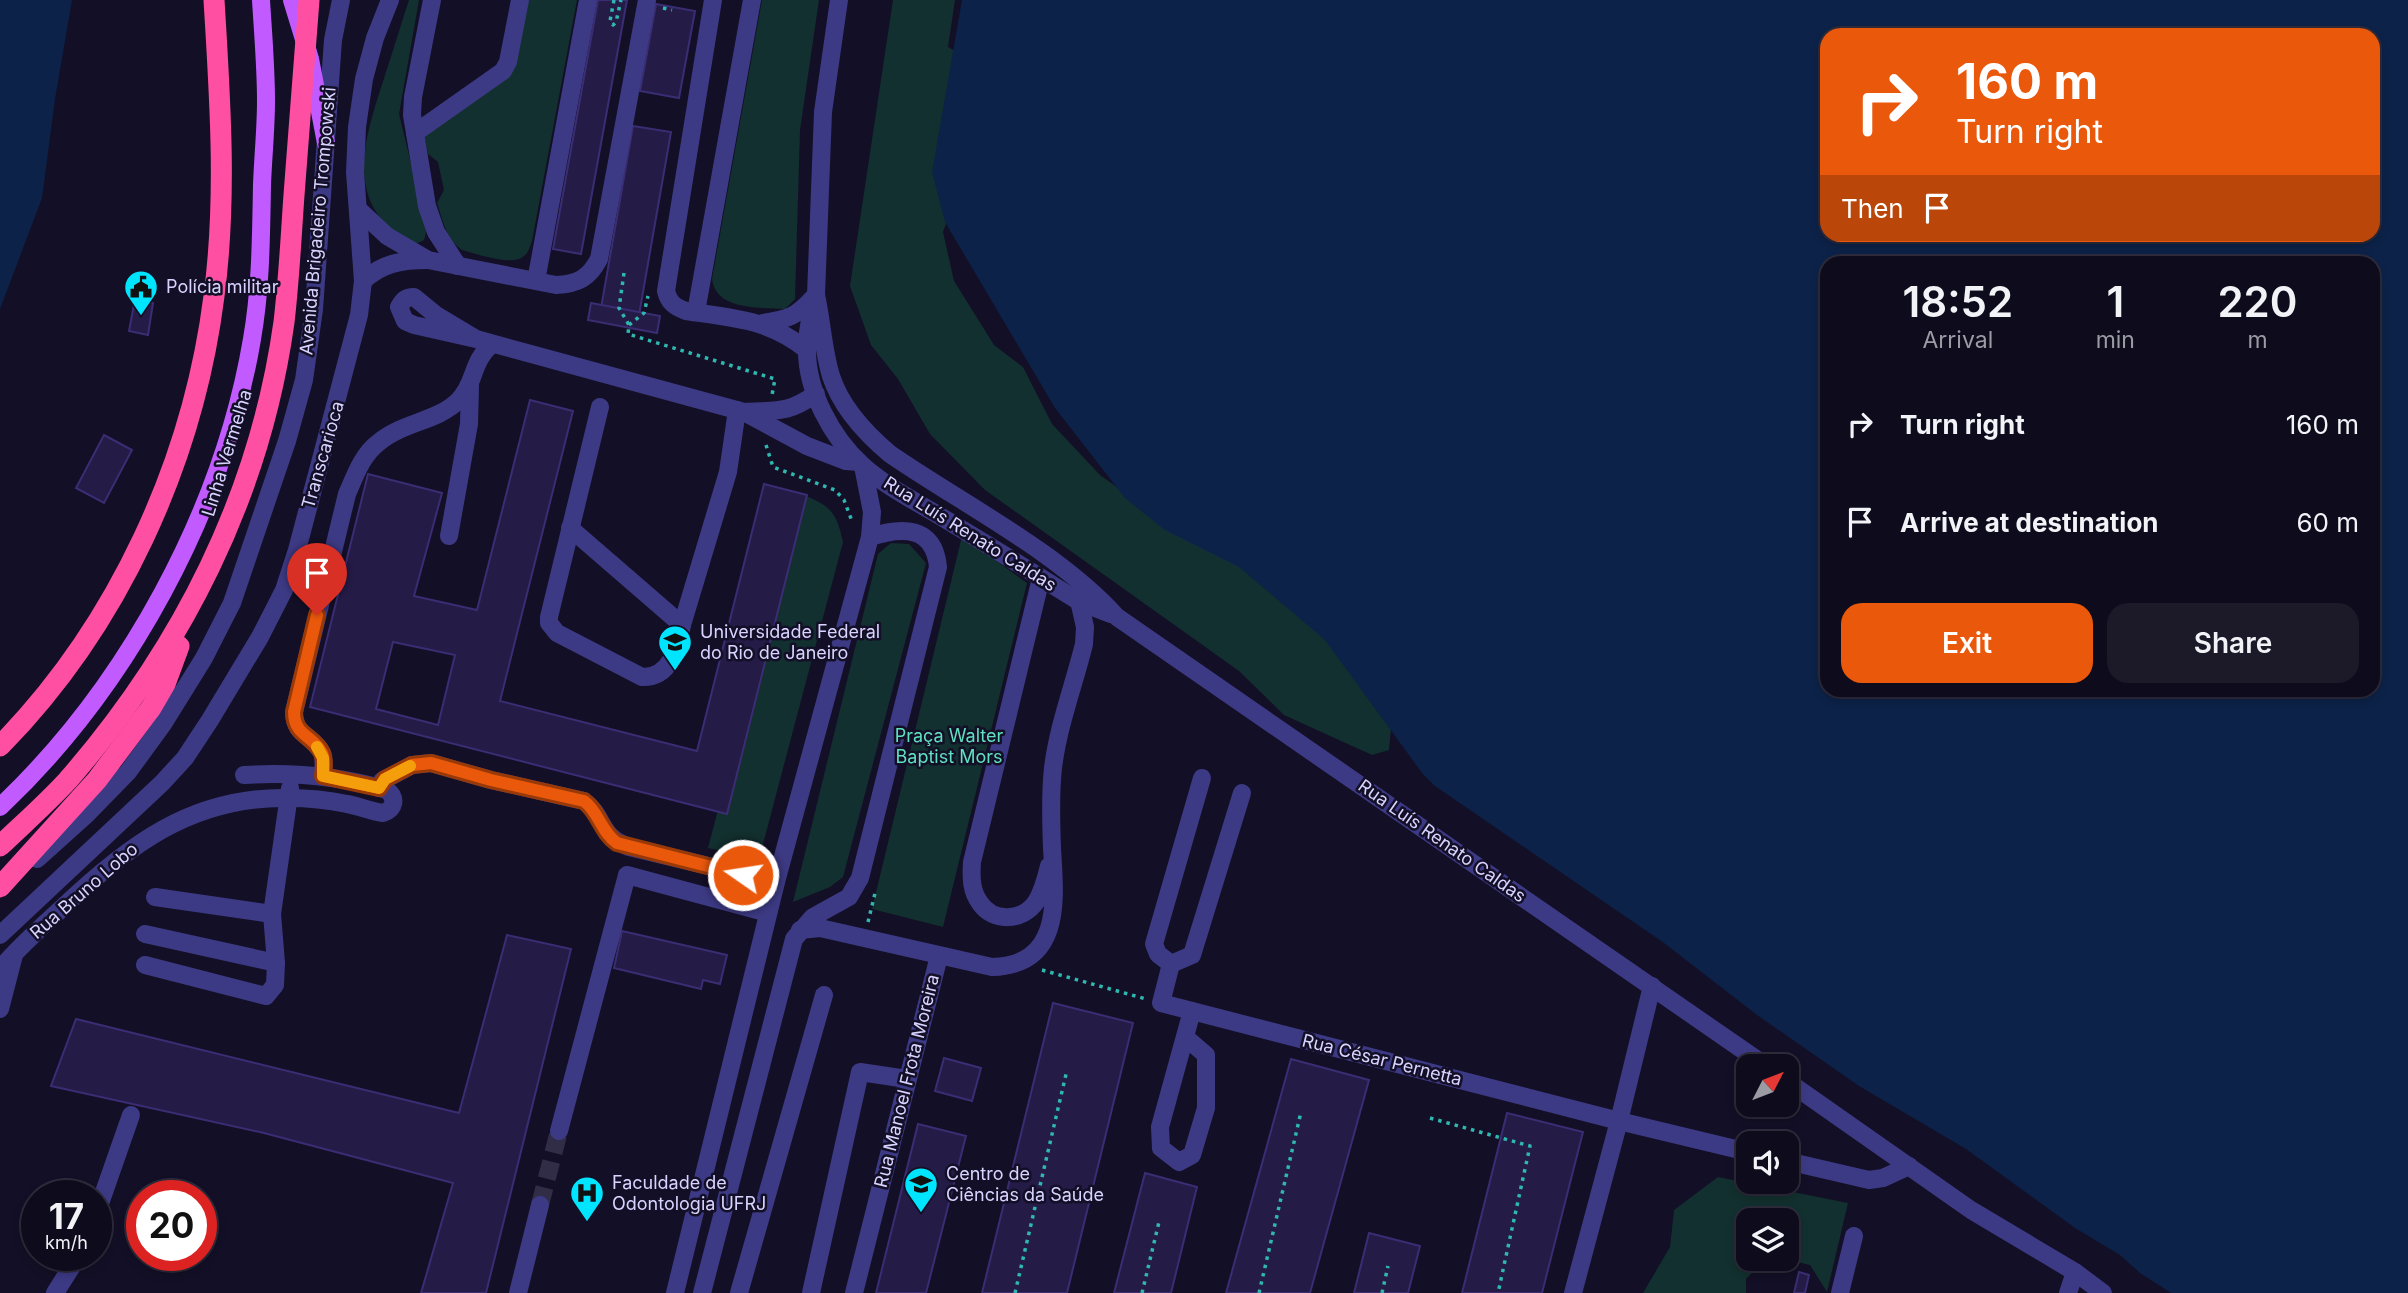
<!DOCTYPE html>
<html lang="en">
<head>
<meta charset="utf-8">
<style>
	body { margin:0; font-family:Inter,sans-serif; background:#1c1929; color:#f1f3f6; height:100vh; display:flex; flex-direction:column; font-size:26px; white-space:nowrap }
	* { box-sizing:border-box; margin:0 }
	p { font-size:23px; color:#9b9ba3 }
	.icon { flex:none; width:38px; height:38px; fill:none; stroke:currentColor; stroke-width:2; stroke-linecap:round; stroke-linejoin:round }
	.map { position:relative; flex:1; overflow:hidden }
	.drawer { position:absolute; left:1820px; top:256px; width:560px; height:441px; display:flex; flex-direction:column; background:#0e0b1c; border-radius:21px; box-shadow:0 4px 10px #0003,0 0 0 2px #2e2b3b }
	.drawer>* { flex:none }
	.top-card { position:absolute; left:1820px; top:28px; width:560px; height:214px; border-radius:21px; box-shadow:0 4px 10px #0003,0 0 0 2px #2e2b3b; background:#ea580c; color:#fff; overflow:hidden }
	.needle { width:46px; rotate:48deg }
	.buttons { position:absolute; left:1736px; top:1054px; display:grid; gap:14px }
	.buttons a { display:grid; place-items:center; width:63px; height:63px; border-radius:14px; background:#0e0b1c; box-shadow:0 4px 10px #0003,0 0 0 2px #2e2b3b; font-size:35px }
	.speed { position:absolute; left:21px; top:1180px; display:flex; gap:14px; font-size:35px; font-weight:700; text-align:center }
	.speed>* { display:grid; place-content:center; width:91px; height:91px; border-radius:50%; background:#0e0b1c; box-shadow:0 4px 10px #0003,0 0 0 2px #2e2b3b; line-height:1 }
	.speed small { font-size:18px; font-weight:400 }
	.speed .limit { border:10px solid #d22; background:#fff; color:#111 }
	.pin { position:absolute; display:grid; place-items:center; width:60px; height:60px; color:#fff; margin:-72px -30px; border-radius:50% 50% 50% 0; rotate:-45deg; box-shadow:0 0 7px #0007 }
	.pin .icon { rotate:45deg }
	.me { position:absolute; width:77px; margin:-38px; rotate:283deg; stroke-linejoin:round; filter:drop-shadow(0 0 5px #0008) }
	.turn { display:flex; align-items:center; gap:24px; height:147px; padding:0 21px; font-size:32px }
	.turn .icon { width:91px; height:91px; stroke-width:2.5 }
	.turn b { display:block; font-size:49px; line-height:60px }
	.then { display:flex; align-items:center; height:66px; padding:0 21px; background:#0003; gap:14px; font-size:26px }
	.eta { display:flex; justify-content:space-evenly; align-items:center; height:119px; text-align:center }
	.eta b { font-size:42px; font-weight:600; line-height:49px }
	.button { display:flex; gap:14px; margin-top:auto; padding:14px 21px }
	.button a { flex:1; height:80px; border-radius:21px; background:#ea580c; color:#fff; font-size:28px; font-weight:600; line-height:80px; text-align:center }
	.button a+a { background:#1c1929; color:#f1f3f6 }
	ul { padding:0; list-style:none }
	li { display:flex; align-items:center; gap:21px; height:98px; padding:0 21px }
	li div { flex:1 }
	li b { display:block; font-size:26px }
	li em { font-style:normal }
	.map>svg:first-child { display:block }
</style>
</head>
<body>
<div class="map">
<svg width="2408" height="1293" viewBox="0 0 2408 1293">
	<rect width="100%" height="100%" fill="#130f26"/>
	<g fill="#12302f">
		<path d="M409,0H419L399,114L427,229L424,240L418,243C404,242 397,235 387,225C345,184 371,120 386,72C394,48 401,24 409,0Z"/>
		<path d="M528,0H577L532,241C530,246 529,252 524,256C513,267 477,254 462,250C446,239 443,221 437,203L444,190L438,162L428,154L424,135L512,71Z"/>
		<path d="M762,0H819L800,130L795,299L785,309C760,307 716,311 712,279Z"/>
		<path d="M893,0H955L948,47L977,63L974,148L943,232L954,281L994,345L1023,367L1052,424L1100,475L1146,508L1265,567L1392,717L1389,750L1372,755L1284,715L1239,671L985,490L930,434L898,379L871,345L850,286Z"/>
		<path d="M801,494C831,506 836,511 843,542L763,844L759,853L751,857L708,848Z"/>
		<path d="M962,536L1027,583L943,927L872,909Z"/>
		<path d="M891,543L909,544L926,563L843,877L830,887L793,902L878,554Z"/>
		<path d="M1718,1177L1848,1203L1827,1292L1810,1265L1780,1258H1787V1220H1748V1258H1766L1746,1279V1293H1643L1670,1247L1674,1210Z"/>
	</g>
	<g fill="#0c2248" fill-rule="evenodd">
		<path d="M0,0H72L55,99L42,198L0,309Z"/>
		<path d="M962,0H2408V1293H2171L2140,1273L2120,1255L2075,1228L1966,1149L1859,1086L1757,1015L1664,943L1435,786L1422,773L1325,640L1239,567L1165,530L1125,498L1055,408L945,222L932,172ZM1827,35H2373V234H1827ZM1827,262H2373V690H1827Z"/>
	</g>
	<g fill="#241b47" stroke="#3b2d73" stroke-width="2" fill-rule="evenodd">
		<path d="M598,0H627L581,254L553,249Z"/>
		<path d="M656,4L695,11L679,98L640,91Z"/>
		<path d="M633,126L671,132L639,315L601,308Z"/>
		<path d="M135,299L153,303L148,335L129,331Z"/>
		<path d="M591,303L660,316L657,333L588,320Z"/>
		<path d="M530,400L573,411L500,701L697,751L764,484L807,495L727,814L310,707L368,474L442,493L414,596L477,610ZM393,642L455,655L438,725L376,709Z"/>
		<path d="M104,435L132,450L104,503L76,488Z"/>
		<path d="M622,931L727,955L720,984L703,980L701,989L614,968Z"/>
		<path d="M507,935L571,949L486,1293H421L453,1183L264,1133L51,1086L76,1019L459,1113Z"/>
		<path d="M1053,1003L1133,1023L1067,1293H982Z"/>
		<path d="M944,1058L981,1068L972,1101L935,1091Z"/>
		<path d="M1291,1059L1369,1080L1310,1293H1226Z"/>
		<path d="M1507,1113L1583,1132L1542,1293H1462Z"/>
		<path d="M918,1124L966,1136L926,1293H876Z"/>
		<path d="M1145,1173L1197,1187L1171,1293H1114Z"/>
		<path d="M1369,1233L1420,1246L1408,1293H1354Z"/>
		<path d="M1799,1272L1809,1275L1805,1293H1794Z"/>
	</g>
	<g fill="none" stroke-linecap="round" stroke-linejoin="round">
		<path stroke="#312d47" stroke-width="18" stroke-dasharray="18 9" stroke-linecap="butt" d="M540,1205L559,1131"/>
		<g stroke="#2fb8b0" stroke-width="3.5" stroke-dasharray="3.5 5" stroke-linecap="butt">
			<path d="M614,0L610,21L613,25L616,22L621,0"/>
			<path d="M663,8L672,10"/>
			<path d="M624,273L619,308L629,325L628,334L775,379L772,395"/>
			<path d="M629,325L644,313L648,296"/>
			<path d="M766,445L773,467L835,490L844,500L852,521"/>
			<path d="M868,922L876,889"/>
			<path d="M1042,970L1146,999"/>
			<path d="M1430,1118L1530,1146L1498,1293"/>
			<path d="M1015,1293L1067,1070"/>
			<path d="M1142,1293L1159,1222"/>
			<path d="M1259,1293L1301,1112"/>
			<path d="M1382,1293L1388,1266"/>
		</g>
		<g stroke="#3d3a85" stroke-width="18">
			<path d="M432,0L413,97L412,115L427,206L436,232L458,266"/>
			<path d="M713,0L666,291C669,303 675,307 686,311C732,318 769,319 807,350"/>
			<path d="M839,0L823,112L816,295C811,313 807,329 807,348C806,390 832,438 863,466C889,489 923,505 953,524C995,549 1038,576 1080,602L1111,614"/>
			<path d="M415,133L503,71L508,62L520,0"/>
			<path d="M358,209L387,236L428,260L556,285C578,284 589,278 599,259L647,0"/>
			<path d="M363,281C382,263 402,260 428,260"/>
			<path d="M536,281L588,0"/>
			<path d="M816,295C822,322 823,350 831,376C841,407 865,433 890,454C964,505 1057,551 1117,617L1766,1066"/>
			<path d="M696,312L752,0"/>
			<path d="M763,323C788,319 796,317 813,298"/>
			<path d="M476,339L436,315L414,297C406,297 403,300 399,307L405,321L414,325L476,339L744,412L807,446L846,461L859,462"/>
			<path d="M600,407L549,617V623L557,633L642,677C671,678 677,648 682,625L728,472L737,410"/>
			<path d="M744,412C779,410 786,414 816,394"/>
			<path d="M570,528L682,625"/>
			<path d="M449,536L469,424L470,386"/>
			<path d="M1041,578L972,862C971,877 971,891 980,903C993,923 1023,921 1036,902C1043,891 1046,878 1049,866"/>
			<path d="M323,776C323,769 325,760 322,753C313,735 294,736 294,712L347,494C355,476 362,455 378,443C402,422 437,422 459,400C476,382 471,362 492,344"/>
			<path d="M1202,778L1154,944L1158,954L1171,964L1192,955L1242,793"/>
			<path d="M379,788L382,781L412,765L431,763L491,780L584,801C606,817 597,835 629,847L776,882"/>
			<path d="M37,859L87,814L128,772L163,724L204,658L232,603L287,441L304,380L314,309L333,40L341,0"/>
			<path d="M155,897L272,914"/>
			<path d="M800,930L820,928L992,967C1063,965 1055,899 1052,848C1051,822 1050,794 1053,768C1058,726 1074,685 1084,644L1085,627L1078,596"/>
			<path d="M145,934L276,963"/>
			<path d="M0,935L162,783L185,758L210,720L260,637L284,590L297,550L359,315L363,281L355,172L357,127L364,79L375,38L390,0"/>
			<path d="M1171,964L1161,1003L1619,1121L1748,1152"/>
			<path d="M145,965L266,996L275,985L276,963L272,914L290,788"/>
			<path d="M0,969C19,947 40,928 61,909C127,846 192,796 288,798C307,798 328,800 347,804C359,806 370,811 383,813C395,809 397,798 387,790C340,776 293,772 244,775"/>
			<path d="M0,1009L14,955"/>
			<path d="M1185,1037L1206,1055V1108L1192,1155L1179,1162L1161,1148L1160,1127L1192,1011"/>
			<path d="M1787,1081L1971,1210L2075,1272L2103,1293"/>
			<path d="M559,1131L627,875L768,913"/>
			<path d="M1787,1161L1869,1180L1883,1178L1909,1166"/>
			<path d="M96,1215L131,1115"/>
			<path d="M55,1293L79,1255"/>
			<path d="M518,1293L540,1205"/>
			<path d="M675,1293L776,882L870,537L872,512L863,466"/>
			<path d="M702,1293L794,939L813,917L849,897L860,878L938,567C934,525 901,527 870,537"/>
			<path d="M739,1293L824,995"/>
			<path d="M811,1293L860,1072L907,1079"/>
			<path d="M854,1293L939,956"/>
			<path d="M1573,1293L1619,1121L1652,986"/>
			<path d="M1840,1293L1854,1236"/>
			<path d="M2068,1293L2075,1272"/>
		</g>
		<g stroke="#c25bff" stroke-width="18">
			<path d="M292,0L310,59L326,143"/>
			<path d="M0,807C127,687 223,511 252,339C261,288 261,236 262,185C263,157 266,129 266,101C266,67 263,33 261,0"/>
		</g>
		<g stroke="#ff4fa3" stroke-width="21">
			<path d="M0,746C118,626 193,462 214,296C227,198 220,98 214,0"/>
			<path d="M0,846C23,824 47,803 68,780C182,649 260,495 284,322C289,280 291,237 294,195C299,130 304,65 309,0"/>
			<path d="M0,887L97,780L151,708L165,684L179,646"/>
		</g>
	</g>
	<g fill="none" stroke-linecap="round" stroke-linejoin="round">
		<g stroke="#983908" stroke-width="18">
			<path id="route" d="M317,615L294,712C294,736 313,735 322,753C325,760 324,769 323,776L379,788L385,779L412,765L431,763L491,780L584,801C599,812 601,832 617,843L743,875"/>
		</g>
		<use href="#route" stroke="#ea580c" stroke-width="12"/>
		<path stroke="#f59e0b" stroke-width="12" d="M317,747L323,758V776L379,788L385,779L410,766"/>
	</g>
	<defs>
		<g id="civic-pin" transform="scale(1.75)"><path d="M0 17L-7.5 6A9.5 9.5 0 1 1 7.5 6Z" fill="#00e5ff" stroke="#130f26"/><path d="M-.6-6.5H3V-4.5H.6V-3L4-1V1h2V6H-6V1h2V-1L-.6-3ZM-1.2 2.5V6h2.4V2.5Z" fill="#111"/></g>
		<g id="university-pin" transform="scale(1.75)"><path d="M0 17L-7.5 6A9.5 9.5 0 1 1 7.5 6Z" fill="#00e5ff" stroke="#130f26"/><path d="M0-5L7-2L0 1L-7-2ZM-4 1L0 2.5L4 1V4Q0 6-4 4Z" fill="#111"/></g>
		<g id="hospital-pin" transform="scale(1.75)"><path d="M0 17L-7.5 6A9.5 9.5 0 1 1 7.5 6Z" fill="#00e5ff" stroke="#130f26"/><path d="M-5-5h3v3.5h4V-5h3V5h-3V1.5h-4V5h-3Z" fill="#111"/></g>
	</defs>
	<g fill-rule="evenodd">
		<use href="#civic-pin" x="141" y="287"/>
		<use href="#university-pin" x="675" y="642"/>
		<use href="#university-pin" x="921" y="1184"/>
		<use href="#hospital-pin" x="587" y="1193"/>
	</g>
	<g text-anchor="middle" stroke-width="5" stroke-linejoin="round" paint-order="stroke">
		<g font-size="18" fill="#d9d4ff" stroke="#130f26">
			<text transform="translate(318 221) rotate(-85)" y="6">Avenida Brigadeiro Trompowski</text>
			<text transform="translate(227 453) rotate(-73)" y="6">Linha Vermelha</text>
			<text transform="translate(323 455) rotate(-74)" y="6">Transcarioca</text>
			<text transform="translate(970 534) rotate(32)" y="6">Rua Luís Renato Caldas</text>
			<text transform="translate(1442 841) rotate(35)" y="6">Rua Luís Renato Caldas</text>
			<text transform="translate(84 891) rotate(-41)" y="6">Rua Bruno Lobo</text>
			<text transform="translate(1382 1060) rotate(14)" y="6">Rua César Pernetta</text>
			<text transform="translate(907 1081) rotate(-76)" y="6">Rua Manoel Frota Moreira</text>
		</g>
		<g font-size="18" fill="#d9d4ff" stroke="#130f26" text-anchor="start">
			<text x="166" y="293">Polícia militar</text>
			<text x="700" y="638">Universidade Federal<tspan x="700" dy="21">do Rio de Janeiro</tspan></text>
			<text x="946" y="1180">Centro de<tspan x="946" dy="21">Ciências da Saúde</tspan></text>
			<text x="612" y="1189">Faculdade de<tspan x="612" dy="21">Odontologia UFRJ</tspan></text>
		</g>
		<g font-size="18" fill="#5fe0c0" stroke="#130f26">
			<text x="949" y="742">Praça Walter<tspan x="949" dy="21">Baptist Mors</tspan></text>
		</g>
	</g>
</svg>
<div class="buttons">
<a><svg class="needle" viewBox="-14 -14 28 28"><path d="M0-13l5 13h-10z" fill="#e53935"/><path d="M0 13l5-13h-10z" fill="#9b9ba3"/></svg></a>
<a><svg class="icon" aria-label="sound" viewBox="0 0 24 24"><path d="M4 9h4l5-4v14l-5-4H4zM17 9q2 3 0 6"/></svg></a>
<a><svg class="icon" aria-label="layers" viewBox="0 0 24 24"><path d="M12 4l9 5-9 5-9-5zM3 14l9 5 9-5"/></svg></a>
</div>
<div class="speed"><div>17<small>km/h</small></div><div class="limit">20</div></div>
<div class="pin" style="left:317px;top:615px;background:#d93025"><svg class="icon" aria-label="arrive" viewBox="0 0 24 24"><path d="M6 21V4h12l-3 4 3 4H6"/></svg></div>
<svg class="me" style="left:743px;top:875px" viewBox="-20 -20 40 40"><circle r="17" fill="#ea580c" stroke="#fff" stroke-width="3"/><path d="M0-11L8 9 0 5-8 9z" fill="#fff"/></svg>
<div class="top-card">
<div class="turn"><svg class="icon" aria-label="right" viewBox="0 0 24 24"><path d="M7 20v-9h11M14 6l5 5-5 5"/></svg><div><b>160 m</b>Turn right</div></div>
<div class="then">Then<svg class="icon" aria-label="arrive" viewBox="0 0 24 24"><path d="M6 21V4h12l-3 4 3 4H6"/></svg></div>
</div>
<section class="drawer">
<div class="eta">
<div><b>18:52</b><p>Arrival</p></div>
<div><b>1</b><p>min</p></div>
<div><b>220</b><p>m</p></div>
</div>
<ul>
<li><svg class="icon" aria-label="right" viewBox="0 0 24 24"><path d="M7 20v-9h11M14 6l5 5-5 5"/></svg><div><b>Turn right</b></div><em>160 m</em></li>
<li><svg class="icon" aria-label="arrive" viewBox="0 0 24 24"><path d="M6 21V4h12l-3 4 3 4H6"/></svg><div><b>Arrive at destination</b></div><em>60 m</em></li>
</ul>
<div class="button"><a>Exit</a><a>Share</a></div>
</section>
</div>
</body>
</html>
